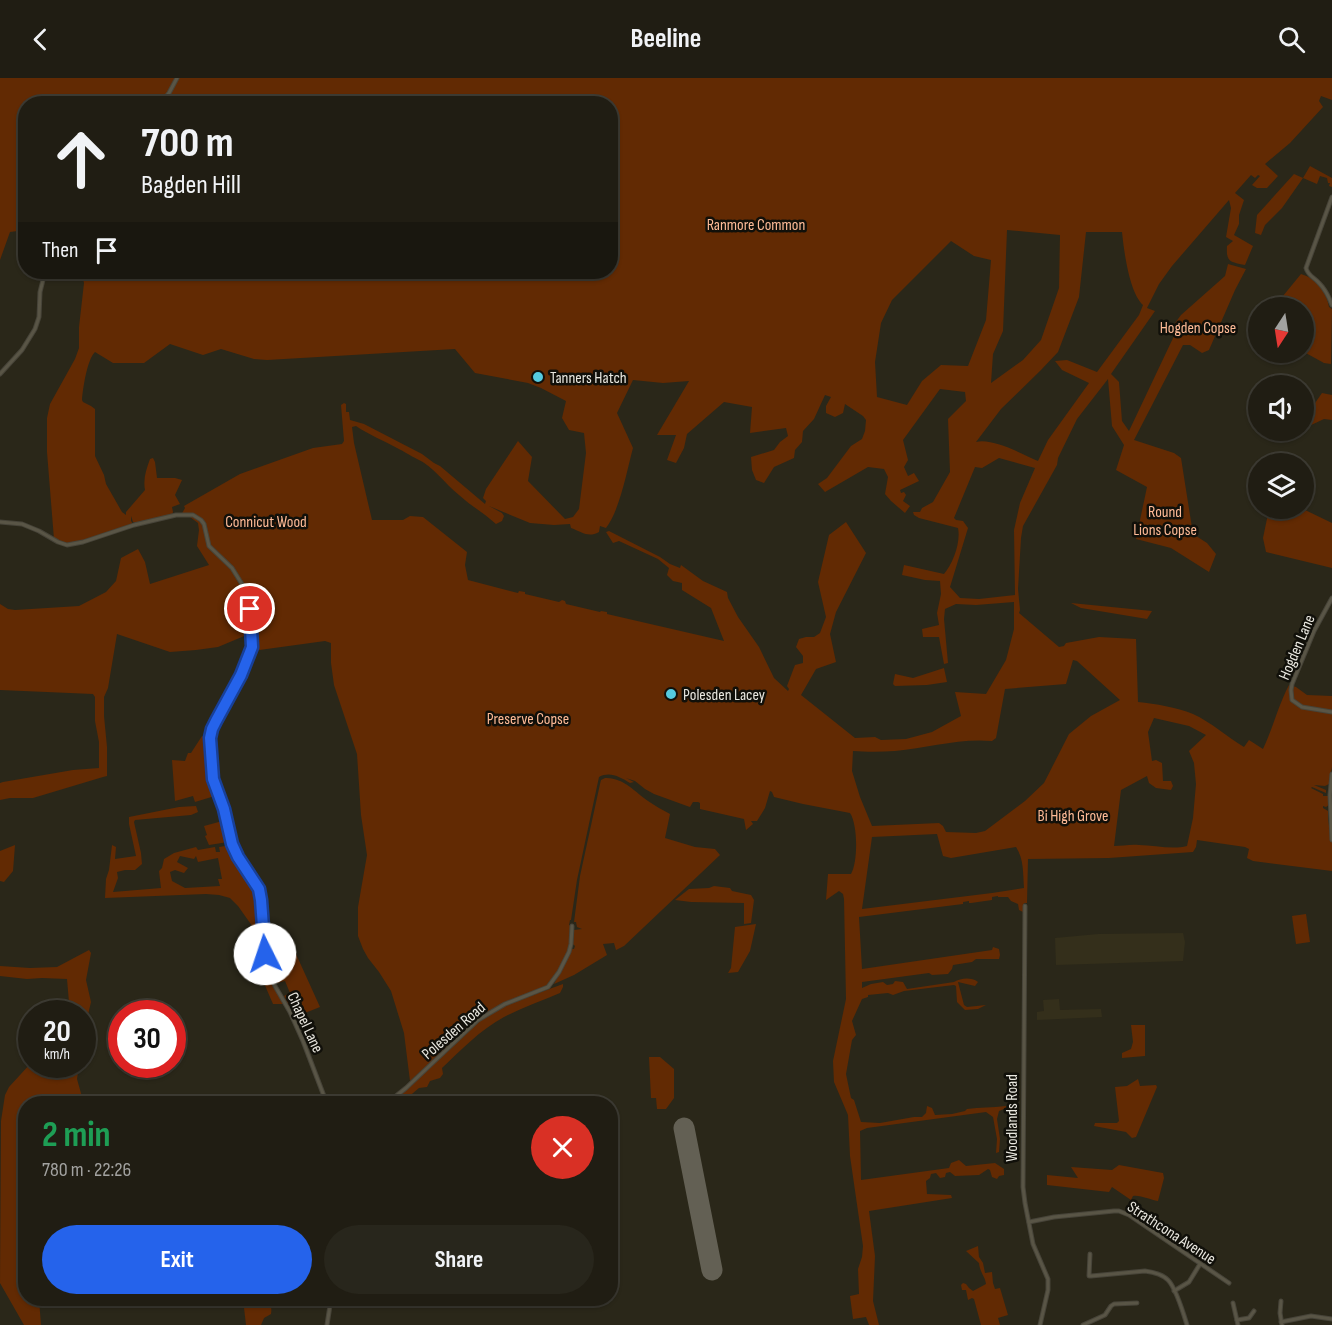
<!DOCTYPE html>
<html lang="en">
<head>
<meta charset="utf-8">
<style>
	body { margin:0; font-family:"Sofia Sans Condensed",sans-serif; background:#28261c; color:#f1f3f6; height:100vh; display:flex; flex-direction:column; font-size:22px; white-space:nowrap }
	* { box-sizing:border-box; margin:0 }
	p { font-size:20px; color:#a2a2a0 }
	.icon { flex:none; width:33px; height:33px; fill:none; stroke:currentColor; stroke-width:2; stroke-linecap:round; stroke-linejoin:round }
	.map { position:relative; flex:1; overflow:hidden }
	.sheet { position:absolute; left:18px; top:1018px; width:600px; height:210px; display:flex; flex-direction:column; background:#201d13; border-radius:24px; box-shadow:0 2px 4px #0004,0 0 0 2px #3d3b33 }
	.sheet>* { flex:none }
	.hud { position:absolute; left:18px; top:18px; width:600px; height:183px; border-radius:24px; box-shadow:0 2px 4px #0004,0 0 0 2px #3d3b33; background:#201d13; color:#f1f3f6; overflow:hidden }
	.needle { width:39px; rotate:192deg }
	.buttons { position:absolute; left:1248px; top:219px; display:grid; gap:12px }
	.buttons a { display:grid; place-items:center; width:66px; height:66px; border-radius:50%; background:#201d13; box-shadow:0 2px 4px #0004,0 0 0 2px #3d3b33; font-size:30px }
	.speed { position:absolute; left:18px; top:922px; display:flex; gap:12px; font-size:30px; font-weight:700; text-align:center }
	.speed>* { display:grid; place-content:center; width:78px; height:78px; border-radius:50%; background:#201d13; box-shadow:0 2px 4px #0004,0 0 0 2px #3d3b33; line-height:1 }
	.speed small { font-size:15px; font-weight:400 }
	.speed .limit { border:9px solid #d22; background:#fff; color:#111 }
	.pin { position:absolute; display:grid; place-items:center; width:51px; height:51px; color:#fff; margin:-26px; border:3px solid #fff; border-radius:50%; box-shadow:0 2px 6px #0007 }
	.me { position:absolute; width:66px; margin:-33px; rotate:356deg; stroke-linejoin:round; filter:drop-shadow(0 0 4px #0008) }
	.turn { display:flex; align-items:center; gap:21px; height:126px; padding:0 24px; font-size:27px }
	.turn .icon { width:78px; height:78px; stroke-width:2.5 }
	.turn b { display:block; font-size:42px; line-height:51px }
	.then { display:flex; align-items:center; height:57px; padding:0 24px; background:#0003; gap:12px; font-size:22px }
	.round { display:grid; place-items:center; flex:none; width:63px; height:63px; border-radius:32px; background:#28261c }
	.summary { display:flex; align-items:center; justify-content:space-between; height:102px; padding:0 24px }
	h1 { font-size:36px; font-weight:700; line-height:45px; color:#1e9e55 }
	.primary-button { display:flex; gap:12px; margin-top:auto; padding:12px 24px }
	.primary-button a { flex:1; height:69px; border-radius:36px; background:#2563eb; color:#fff; font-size:24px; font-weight:700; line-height:69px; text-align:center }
	.primary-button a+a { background:#28261c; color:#f1f3f6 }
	header { display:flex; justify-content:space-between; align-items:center; height:78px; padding:0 24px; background:#201d13; font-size:27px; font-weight:700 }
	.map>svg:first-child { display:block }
</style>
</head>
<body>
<header><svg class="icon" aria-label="back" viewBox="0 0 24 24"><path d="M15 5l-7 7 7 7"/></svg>Beeline<svg class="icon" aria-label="search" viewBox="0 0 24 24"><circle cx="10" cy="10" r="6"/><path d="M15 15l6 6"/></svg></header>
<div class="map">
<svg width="1332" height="1247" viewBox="0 0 1332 1247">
	<rect width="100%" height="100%" fill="#2a2719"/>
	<g fill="#342f1b">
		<path d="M1183,855L1185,864L1183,883L1056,887L1055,860L1098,856Z"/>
		<path d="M1059,921L1060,932L1101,931L1102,939L1037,942V934L1044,933L1043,922Z"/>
	</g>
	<g fill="#622a03" fill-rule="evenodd">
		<path d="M0,0H1332V22L1321,18L1319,23L1323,29L1290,65L1265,86L1278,98L1267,110H1257L1252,107L1260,98L1258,97L1255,100L1251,97L1235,115L1244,122L1239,137V146L1234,157L1253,168L1245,187C1230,184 1226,184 1227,168L1233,163L1226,159L1231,130L1229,122L1172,188L1159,206L1147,230L1155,233L1111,296L1119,304L1122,343L1129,353L1174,258L1171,253L1172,249L1181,237L1225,198L1228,186L1246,191L1235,212L1209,272L1202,275L1190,267H1183L1134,362L1174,375L1181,380L1193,456L1207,465L1216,476L1209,494L1171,470L1136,461L1147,409L1116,392L1124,367L1112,348L1108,301L1077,341L1058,380L1057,387L1023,448L1021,460L1018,511L1020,532L1019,535L1059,569L1064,568L1066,565L1099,559L1136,561L1138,624C1156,626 1176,629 1193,636C1211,644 1227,659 1244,669L1249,662L1263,671C1273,650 1278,628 1289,607L1296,609L1307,617L1332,618V689L1329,706L1325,708L1314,707L1326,712V715L1312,709L1311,710L1323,716V718H1329V727L1326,729L1323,728V730L1328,733V741L1329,748L1332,749V793L1253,783L1247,780L1249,771L1245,769L1197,762L1196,769L1193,774L1109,780L1028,781L1027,825H1024L1023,834L1019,832L1018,826L1011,823L1008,819H998V818L992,819V822L971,825H969V823L963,824V826L859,839L862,891L992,872L993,869L999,871L1000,877L999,881H976L972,884L953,887L952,891L948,896L932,897L929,895L862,904V910L871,906L883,904L887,907L893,906L895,903L903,904L907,911L954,904C961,900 971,899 978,904L975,908L958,904L964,927L967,929L986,927L978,931L965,932L957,924L956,908L954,907L904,913L893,917L888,915L868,917V919L862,921L852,943L856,957L852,962L846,996L851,1020L854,1022L861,1044L880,1045L914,1039H922L926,1035L927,1028L932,1030L935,1037L952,1036L965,1033L967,1031C980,1029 992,1030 1006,1028V1030L999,1033L997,1041L1000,1061L999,1074L996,1075L997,1061L993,1039L986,1034L867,1050L860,1053L861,1102L949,1090L951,1085L959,1082L966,1088L995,1085L1004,1091V1097L999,1098L997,1101L992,1099L990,1092L988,1091L979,1097L955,1098L950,1094L946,1095L945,1099L940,1100L936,1095L931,1096L930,1100L926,1103L927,1116L951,1117L952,1120L869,1133L875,1178L873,1223L879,1247H869L866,1239L853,1241L850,1218L859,1216L858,1191L862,1179L863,1168L850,1078L848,1037L834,1004L833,983L846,921L844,821L843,816L839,813L826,822L828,796H851C858,784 858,747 850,735L803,726L774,719L772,714L770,713L765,730L757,743H751L753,746L746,752L744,741L700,731V725L698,724H693L690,729L687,728L654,716L645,711L635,703L626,700L634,704L630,705C620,699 610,693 599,699L577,802L571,842H570L569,847L571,848C570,854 571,861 570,868C567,880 554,903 543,910L508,923L482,938L410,1003L404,955L391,913L379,894L368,880L363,871L358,858V829L367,777L361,737L357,676L334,607L331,585V565L325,563L253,573L249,571V556L218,569L196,572L170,574L117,556L108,610L104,619V638L107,669V698L103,699L33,720H10L0,722V705L3,704L73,692L99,690V664L95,643V619L93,616L0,612V526L8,531L15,532L79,528L106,514L116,503L121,480L138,471L145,484L150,506L209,487L197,468L199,452L198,445L190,439H180L185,430L184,428L240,396L313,370L342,366L344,363L341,327L344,325L346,326V334H349L350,342L364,346L422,376L434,385L440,388L485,426L486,423L483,420L486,411L518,363L532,379L528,403L565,441L573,439L579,431L586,375L584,355L569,352L562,340L566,323L541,310L528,305L475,295L455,271L267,282L254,281L221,271L203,277L170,266L144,285H113L95,274C87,282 83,310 82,322L83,324L91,328L95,331V378L104,397L106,406L122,434L126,437V434L145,412C143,401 146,392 150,381L153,380L155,384L157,400H175L182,402L175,417L180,426L172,429L173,434L172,437L137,445L133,444L131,438V443L134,447L71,467L54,461L47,374V340L50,326L75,281L79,270V249L84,205L83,201L78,198L48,194H610V26H26L25,152L10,154L0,182ZM1007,152L1060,157L1059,210L1041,262L1023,282L991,305L993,276L1003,253ZM1086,154H1122C1124,173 1129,214 1143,227L1139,237L1097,294L1067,282L1055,283L1062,292L1089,305L1048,362L1038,383C1022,376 993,360 976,364L1001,331L1041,292L1058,274L1079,219ZM951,163L974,178L991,182L986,242L968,288L941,287L922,303L907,327L877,319L875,284L881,245L892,222ZM633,302L663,305L689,303L657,357H676L667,382L676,385L684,370L687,356L724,324L752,329L750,355L786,350L788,358L780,364L774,372L751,379L752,392L756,402L764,405L774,389L794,380L795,372L802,364L803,353L814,341L825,317L831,319L826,328V335L835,339L843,335L845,326L863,338L866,342L865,353L862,361L851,368L827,400L818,406L825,414L868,389L884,391L888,399L885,416L891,423L905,435L910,428L903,423L906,417L904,414L901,415L900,412L919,403L914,395L908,398L904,389L908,382L903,362L940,311L965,314L966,323L948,341L950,394L933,424L922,430L920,434H913L914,437L919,440L958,450C961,464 953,486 944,496L904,487L902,497L925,502L940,503L941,516L937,535L939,547L922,551L923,559H939L944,586L948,585L944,541L945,531L956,526L976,527L1014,524V551L1006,582L986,616L955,614L961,638L932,654L906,661L881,662L875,659L855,660L801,617L816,591L836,584L830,556L836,534L866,475L846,444L829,457L818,504L826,539L820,555L814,559H806L799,561L796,569L803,578V585L795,587L787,608L789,611L788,613L774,600L759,569L738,539L728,520L727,514L703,503L681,487L680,490L670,486L660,479L609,453L606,454L613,465L619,463L658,481L669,490L667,497L673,503L682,505V512L711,530L724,563L607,536V534L601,533L600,534L566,526L565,523L562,522L559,524L525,516V514L519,513L518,515L468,502L465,487L467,474L423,439L410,438L403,442H372L354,365L352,349L356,348C369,357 383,362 397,370C405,374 409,377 417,381C433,388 445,406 459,417C471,428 484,435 496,446L502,443L504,438L502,435L489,428L530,445L554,447L570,446L571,450C582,454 588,460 599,454L600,448L606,450C620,432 627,392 633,370L617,335ZM999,380L1035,390L1020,425L1014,452L1015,517L979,521L960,520L950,509L968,450L963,443L956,442L954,440L975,389L982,390ZM1073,582L1077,583L1120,622L1091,638L1069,656L1044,705L1025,723L985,753L976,755L946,754L943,748L939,745L872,748L860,719L852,693L853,673C866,674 881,674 895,673C928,670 959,660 992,663L996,660L1005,611L1066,606ZM1154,640L1189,648L1206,657L1189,673L1194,685L1196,706L1193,740L1187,768C1172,772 1154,767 1139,767C1131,766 1122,768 1114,768L1121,712L1147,698L1149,705L1156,710L1171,712L1173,708L1171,703H1163L1162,685L1156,682L1152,683L1148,654ZM937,756L943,778L951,780L1016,769C1024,781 1023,796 1024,810L992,815L862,831L872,759Z"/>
		<path d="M1310,88L1332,100V109L1329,108L1330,105H1328L1327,100L1320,98L1317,106L1303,100L1282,130L1265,147L1261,157L1255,155L1257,137L1294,96L1303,100Z"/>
		<path d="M1301,196C1316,200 1327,215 1329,229L1332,231L1331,286L1324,285L1304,274V230L1274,229Z"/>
		<path d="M1322,315L1332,317V342L1324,341L1309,348L1304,341Z"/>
		<path d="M1269,431H1303L1332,445V490L1266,474L1263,460Z"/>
		<path d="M1071,525L1152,533L1147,541L1081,530Z"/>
		<path d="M944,590L947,604L927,607L895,608L893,606L895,596L913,600Z"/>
		<path d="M202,658L208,661L210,675L208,676L206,695L207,698H211L218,717L195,724L193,718L175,723L172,682L185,683L188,675H191Z"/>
		<path d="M605,700C623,699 635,714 648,723C655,728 663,732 670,736L665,760L695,769L715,771L720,777L624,868L616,872L614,865L603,866L607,877L574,897L554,906L572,871H574L575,868L573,866L574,852L582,851L577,849L576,844H574L580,798L600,706L601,702Z"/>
		<path d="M196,728L198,734L191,737L135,742L134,744L141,775L142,786L135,792H125L117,794L118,800L113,814L161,810L159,793L162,790L164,781L174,775L196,769L198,772L215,769L216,774H220L219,769L231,767C237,784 254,797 259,815C264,834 260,855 264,875C267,893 275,910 284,926H273L257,889L255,852L238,828L230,820L219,817L206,816L105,820L106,801L109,792L112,767L116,769L115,781L136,778L129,746V739L179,729ZM180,778L194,781L196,778L198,784L218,780L222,801H218L220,808L185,810L172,803L170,794L175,792L184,795L188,790L177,784Z"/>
		<path d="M226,742L229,761L228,764L209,767L205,758L207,757L204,748Z"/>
		<path d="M15,767L13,793L4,804L0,803V773Z"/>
		<path d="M714,808L730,810L732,813L751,817L754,822L751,845L744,846V825L691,824L675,822L689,811L709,810Z"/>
		<path d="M1306,836L1310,864L1296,866L1292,838Z"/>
		<path d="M756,846L750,873L738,894L728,895L731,890L735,849Z"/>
		<path d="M291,865L320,929L295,939L284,918L290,915L285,903L277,905L271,894L268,876Z"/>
		<path d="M89,872L91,875L86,902L91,924L83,958L82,936H70L67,901L42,900L27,901L0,898V888L30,890L57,889Z"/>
		<path d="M563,906V909L560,915C541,923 521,930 504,939C480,952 461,972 442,990L443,996L440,1000L430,1003L427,1009L419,1010L400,1026H388L434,986L460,959L480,942L506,927Z"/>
		<path d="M1131,947H1145V978L1122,980V975L1131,971L1133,964Z"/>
		<path d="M660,979L674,991V1020L666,1031H657L656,1020H651L649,979Z"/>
		<path d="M31,985L32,987H79L77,1001L84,1026H26V1221H39L41,1247H24L0,1205L1,1043L5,1017L9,1009Z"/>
		<path d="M1138,1001L1140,1008L1156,1007L1157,1009L1136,1059L1132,1060L1126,1054L1094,1048L1095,1045H1117L1119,1043L1115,1009L1127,1008Z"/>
		<path d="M1119,1087L1163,1095L1164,1100L1158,1123C1150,1122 1141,1117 1133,1118L1131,1122L1112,1109L1109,1114L1047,1107V1097L1078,1100L1071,1089L1112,1092Z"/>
		<path d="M978,1168L979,1179L983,1185L985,1195L992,1194L993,1205L995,1211L1000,1210L1008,1237L998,1240L1000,1247H981L974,1221L972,1220L968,1222L966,1212H962L961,1207L963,1205L966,1206L969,1210L973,1213L986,1206C985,1198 980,1195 979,1185L966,1173Z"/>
		<path d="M243,1221C257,1221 274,1216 271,1236L264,1240L261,1247H246Z"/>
	</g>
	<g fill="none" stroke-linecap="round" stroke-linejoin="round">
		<path stroke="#636054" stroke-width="21" d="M684,1050L712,1192"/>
		<g stroke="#474439" stroke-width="5">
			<g id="street">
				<path d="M160,26L169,15L177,0"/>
				<path d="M1332,119L1306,190C1308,198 1314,199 1319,205C1325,211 1329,219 1332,227"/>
				<path d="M0,296L22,272L35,251L39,239L40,214L45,194"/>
				<path d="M0,444L22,446L39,453L58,464L67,467L83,464L134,447L176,437H193L201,442L204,446L209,468L232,490L245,511L250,531L252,569L247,583L232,615L212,651L210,660L213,701L224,731L236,774L259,811L262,822L265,876L269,894L275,908L290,934L303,963L327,1026"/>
				<path d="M1332,520L1314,553L1292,606L1291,612L1292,622L1302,629L1332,634"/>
				<path d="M1332,696L1330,717L1332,762"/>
				<path d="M1025,828L1023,1109L1025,1125L1033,1166L1048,1201V1212L1040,1247"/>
				<path d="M386,1026L406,1010L478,942L505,926L548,909L559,894L569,874L571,866L572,848"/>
				<path d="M1029,1144L1054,1139L1114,1133H1119L1129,1137L1229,1205"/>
				<path d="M1090,1176L1089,1198H1091L1145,1193C1153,1194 1162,1196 1168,1202C1175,1209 1184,1237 1187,1247"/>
				<path d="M1174,1213L1189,1204L1200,1186"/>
				<path d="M1281,1223L1280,1235L1282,1247"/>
				<path d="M1233,1225L1238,1247"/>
				<path d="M1237,1242L1249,1240L1254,1233"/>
				<path d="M1281,1244L1311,1238L1332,1241"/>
				<path d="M327,1247L331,1221"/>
				<path d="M1083,1247L1105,1237L1111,1228L1114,1226L1137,1225"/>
			</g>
		</g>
		<use href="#street" stroke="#595546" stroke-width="3"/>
	</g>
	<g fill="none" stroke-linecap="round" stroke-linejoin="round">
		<g stroke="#184099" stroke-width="15">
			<path id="route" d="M250,531L252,569L241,597L216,643L212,651L210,660L213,701L224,731L232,766L238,779L259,811L261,822L265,876"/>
		</g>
		<use href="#route" stroke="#2563eb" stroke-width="10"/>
	</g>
	<g fill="#55cadf" stroke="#11100a" stroke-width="2">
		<circle cx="538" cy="299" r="6"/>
		<circle cx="671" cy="616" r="6"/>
	</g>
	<g text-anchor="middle" stroke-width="5" stroke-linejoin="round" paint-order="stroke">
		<g font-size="16" fill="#ffbb97" stroke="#11100a">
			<text x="756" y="152">Ranmore Common</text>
			<text x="1198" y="255">Hogden Copse</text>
			<text x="1165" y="439">Round<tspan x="1165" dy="18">Lions Copse</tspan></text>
			<text x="266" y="449">Connicut Wood</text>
			<text x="528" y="646">Preserve Copse</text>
			<text x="1073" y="743">Bi High Grove</text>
		</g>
		<g font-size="16" fill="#eae8e0" stroke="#11100a" text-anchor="start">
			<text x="550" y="305">Tanners Hatch</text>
			<text x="683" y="622">Polesden Lacey</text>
		</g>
		<g font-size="16" fill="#eae8e0" stroke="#11100a">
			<text transform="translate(1296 569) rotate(-67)" y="6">Hogden Lane</text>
			<text transform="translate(306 944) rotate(65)" y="6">Chapel Lane</text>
			<text transform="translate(453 952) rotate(-41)" y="6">Polesden Road</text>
			<text transform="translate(1011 1040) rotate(-90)" y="6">Woodlands Road</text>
			<text transform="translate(1172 1154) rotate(33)" y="6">Strathcona Avenue</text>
		</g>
	</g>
</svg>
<div class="buttons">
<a><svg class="needle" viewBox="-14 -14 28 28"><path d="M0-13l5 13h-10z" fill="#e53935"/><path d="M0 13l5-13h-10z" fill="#a2a2a0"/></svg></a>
<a><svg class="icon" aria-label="sound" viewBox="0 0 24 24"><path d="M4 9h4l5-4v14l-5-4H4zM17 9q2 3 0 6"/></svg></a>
<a><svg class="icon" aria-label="layers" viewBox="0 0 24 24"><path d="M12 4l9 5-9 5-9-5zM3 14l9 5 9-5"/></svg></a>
</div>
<div class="speed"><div>20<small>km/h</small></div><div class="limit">30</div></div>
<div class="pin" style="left:250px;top:531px;background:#d93025"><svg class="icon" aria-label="arrive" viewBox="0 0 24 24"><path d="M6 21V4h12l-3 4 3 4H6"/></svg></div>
<svg class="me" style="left:265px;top:876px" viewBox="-20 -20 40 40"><circle r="19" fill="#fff"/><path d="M0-13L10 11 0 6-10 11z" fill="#2563eb"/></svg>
<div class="hud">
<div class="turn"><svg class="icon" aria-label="ahead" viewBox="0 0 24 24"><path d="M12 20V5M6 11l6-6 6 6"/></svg><div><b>700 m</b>Bagden Hill</div></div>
<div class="then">Then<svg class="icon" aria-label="arrive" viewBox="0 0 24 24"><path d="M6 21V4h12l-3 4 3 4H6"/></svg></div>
</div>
<section class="sheet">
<div class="summary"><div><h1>2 min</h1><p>780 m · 22:26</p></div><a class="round" style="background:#d93025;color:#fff"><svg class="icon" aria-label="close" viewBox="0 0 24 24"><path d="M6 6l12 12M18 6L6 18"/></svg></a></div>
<div class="primary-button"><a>Exit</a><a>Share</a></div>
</section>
</div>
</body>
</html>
